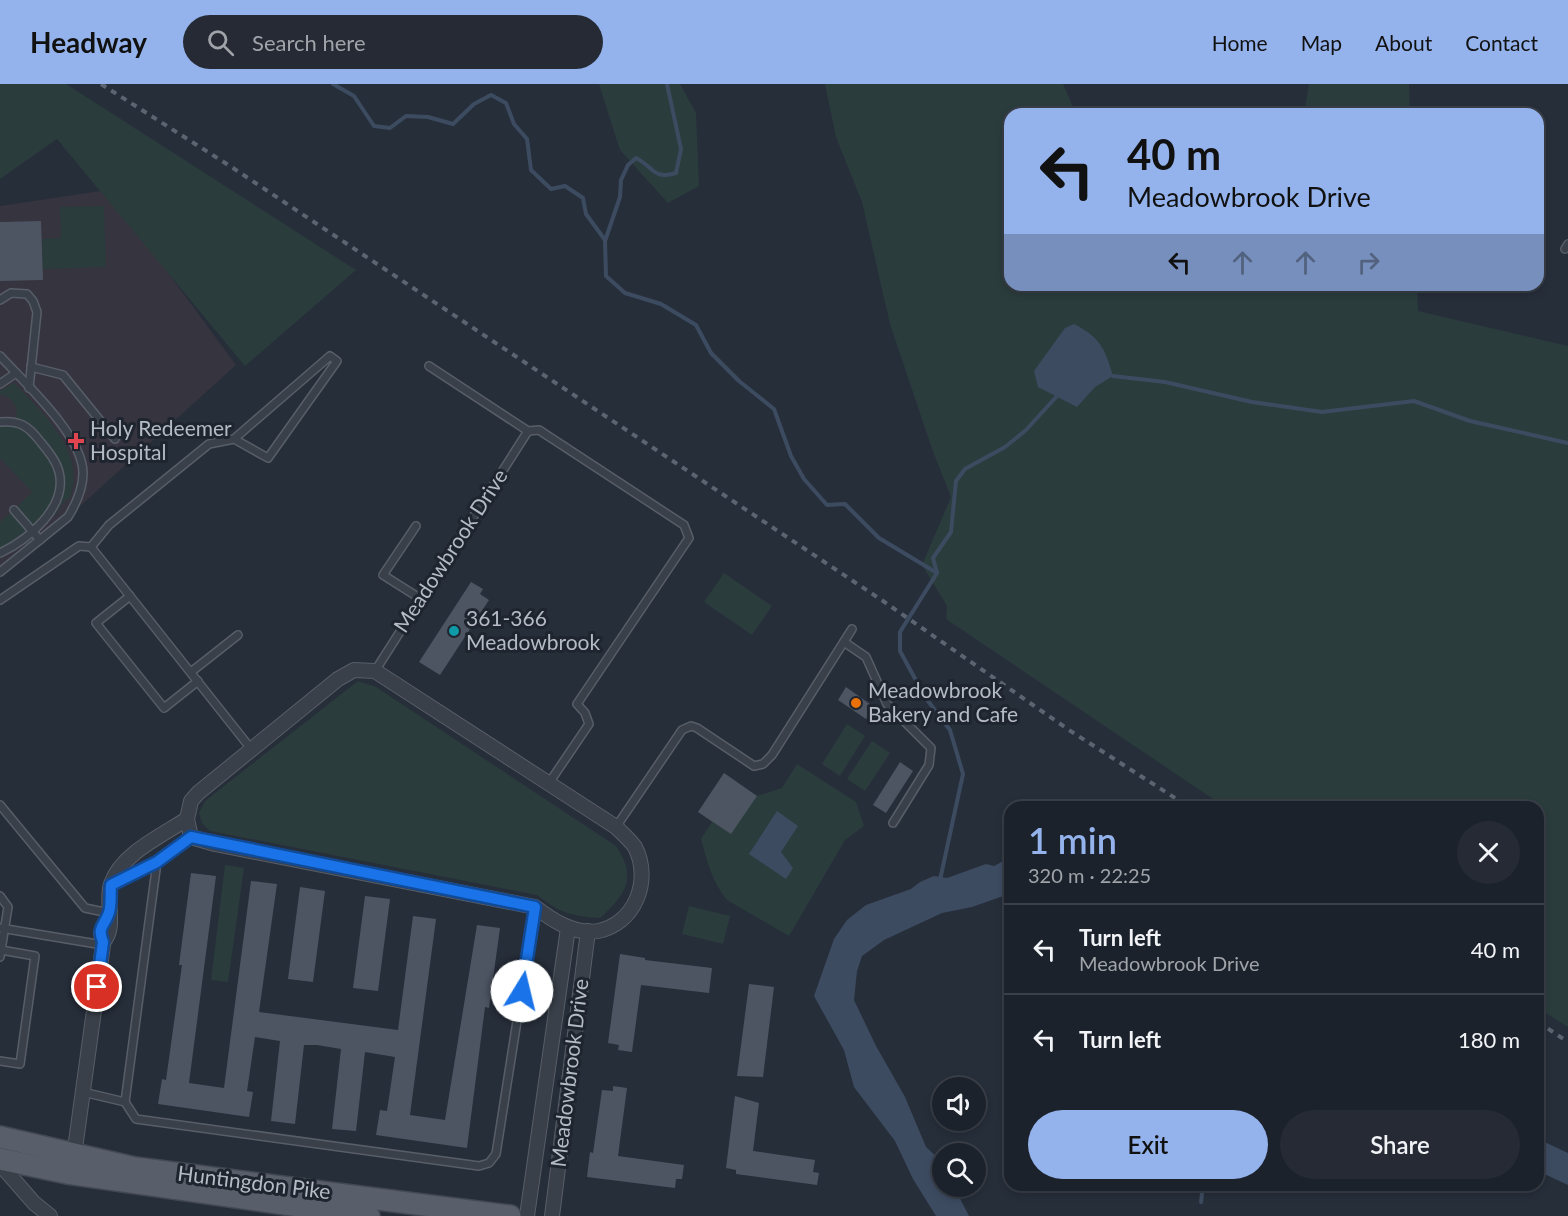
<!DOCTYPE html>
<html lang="en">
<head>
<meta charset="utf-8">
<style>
	body { margin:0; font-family:Lato,sans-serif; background:#252a34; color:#f1f3f6; height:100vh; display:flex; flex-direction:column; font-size:22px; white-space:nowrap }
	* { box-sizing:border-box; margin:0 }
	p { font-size:20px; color:#a0a4a9 }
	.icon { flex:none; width:33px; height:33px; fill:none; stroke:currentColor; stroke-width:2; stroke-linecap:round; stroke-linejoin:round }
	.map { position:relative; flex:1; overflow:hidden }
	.panel { position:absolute; left:1004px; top:717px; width:540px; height:390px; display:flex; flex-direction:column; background:#1c222c; border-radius:18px; box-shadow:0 3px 9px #0003,0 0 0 2px #3a3f48 }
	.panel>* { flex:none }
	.top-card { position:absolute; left:1004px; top:24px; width:540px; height:183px; border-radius:18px; box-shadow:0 3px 9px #0003,0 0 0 2px #3a3f48; background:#94b3ec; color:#111; overflow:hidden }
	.fabs { position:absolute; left:932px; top:993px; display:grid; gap:12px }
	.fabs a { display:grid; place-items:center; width:54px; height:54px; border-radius:50%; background:#1c222c; box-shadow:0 3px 9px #0003,0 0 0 2px #3a3f48; font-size:30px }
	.pin { position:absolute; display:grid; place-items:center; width:51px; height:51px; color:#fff; margin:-26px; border:3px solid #fff; border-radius:50%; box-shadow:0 2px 6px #0007 }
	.me { position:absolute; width:66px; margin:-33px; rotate:9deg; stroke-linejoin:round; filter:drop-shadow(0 0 4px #0008) }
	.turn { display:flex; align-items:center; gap:21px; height:126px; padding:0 24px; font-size:27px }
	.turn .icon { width:78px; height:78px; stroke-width:2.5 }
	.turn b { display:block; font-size:42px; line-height:51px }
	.lanes { display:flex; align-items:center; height:57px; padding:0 24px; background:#0003; justify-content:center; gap:30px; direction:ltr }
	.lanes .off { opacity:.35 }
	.round { display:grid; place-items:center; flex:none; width:63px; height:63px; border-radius:32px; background:#252a34 }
	.summary { display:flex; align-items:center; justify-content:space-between; height:102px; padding:0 24px }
	h1 { font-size:36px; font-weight:600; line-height:45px; color:#94b3ec }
	.button { display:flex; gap:12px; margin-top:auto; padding:12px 24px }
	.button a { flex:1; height:69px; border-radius:36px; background:#94b3ec; color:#111; font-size:24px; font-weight:600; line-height:69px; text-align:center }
	.button a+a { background:#252a34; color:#f1f3f6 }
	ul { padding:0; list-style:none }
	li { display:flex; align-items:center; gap:18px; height:90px; padding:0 24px; border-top:2px solid #3a3f48 }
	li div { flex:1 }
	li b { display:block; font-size:22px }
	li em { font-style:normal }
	header { display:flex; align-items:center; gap:36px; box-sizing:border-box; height:84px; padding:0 30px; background:#94b3ec; color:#111 }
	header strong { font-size:28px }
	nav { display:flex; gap:33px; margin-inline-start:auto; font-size:21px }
	.search { width:420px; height:54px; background:#252a34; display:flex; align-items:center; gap:15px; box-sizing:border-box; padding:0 21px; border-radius:33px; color:#a0a4a9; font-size:22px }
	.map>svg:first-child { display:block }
</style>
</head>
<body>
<header>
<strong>Headway</strong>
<div class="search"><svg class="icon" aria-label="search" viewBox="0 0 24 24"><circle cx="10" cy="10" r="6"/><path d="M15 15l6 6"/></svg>Search here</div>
<nav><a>Home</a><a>Map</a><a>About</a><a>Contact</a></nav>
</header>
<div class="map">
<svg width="1568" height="1132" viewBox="0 0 1568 1132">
	<rect width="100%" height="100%" fill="#262e3a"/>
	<path fill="#36343f" d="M107,106L236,281L68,433L0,488V122Z"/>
	<g fill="#2b3c3d">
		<path d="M0,0H66L356,186L245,282L57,55L0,95Z"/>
		<path d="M599,0H680L696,29L699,102L668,119L620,66Z"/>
		<path d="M825,0H1063L1076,30H1010V201H1417L1418,227L1568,262V943L1538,924V723H1225L946,535L947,522L922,481L951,413L932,365L890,240L862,118L836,53Z"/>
		<path d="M1309,0H1409L1410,30H1304Z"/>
		<path d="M104,122L106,183L43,185L42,155L61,154L60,123Z"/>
		<path d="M14,299C44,331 88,368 69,416L66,415L55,431L42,441C49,433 58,425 61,415C70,386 44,343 16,335L17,325L10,314L0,310V307Z"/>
		<path d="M17,341C28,347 36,356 43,367C65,399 57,414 34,442L17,423L32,408L0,374V342Z"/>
		<path d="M11,428L28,447L0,465V438Z"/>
		<path d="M724,489L772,522L752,551L704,518Z"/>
		<path d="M358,597L376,603L616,762C638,794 625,811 600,834C571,832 560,829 537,811L210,747L202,739L199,729L205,717Z"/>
		<path d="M847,640L865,652L840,692L822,680Z"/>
		<path d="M872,657L890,669L865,707L847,695Z"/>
		<path d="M797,680L856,718L864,742L845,756L789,852L727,816C712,798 707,777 701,755L712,738L698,728L724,689L757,712L782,704Z"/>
		<path d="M225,781L244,784L228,898L211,896Z"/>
		<path d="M689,822L730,832L723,860L682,850Z"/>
	</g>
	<g fill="#3d4b61">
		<path d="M1074,240C1101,254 1105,265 1113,292L1095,303L1077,323L1038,303L1034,287L1065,244Z"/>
		<path d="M777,727L798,742L781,768L793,784L786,795L749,770Z"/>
		<path d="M1009,774V810L972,823L942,829L884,856L862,872L857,887L854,916L876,962L905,1013L926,1063L940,1076L942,1102L954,1103L969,1132H936L913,1095L895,1057L854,1003L844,966L814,912L834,855L847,836L866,821L911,805L920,798L934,792L947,794L986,780L994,782Z"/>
		<path d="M1538,1055L1568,1069V1101L1538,1087Z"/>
	</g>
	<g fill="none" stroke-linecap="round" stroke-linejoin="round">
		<g stroke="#3d4b61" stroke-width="4">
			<path d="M333,0L354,12L374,42L390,44L406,32L428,33L453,40L474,20L491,11L506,19L514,40L527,55L531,86L551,105L565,102L583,114L586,130L605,156"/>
			<path d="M667,0L681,65L676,89C653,96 654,83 636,74L628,81L621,96L620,113L605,157L606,192L625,209L661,220L696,241L711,269L739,297L774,325L791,372L804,395L827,421L845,420L879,454L937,489"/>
			<path d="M1113,292L1165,298L1252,318L1322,328L1414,317L1470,337L1568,359"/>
			<path d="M937,489L900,548V567L925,613L950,646L963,690L940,796"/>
			<path d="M937,489L933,474L951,448L956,397L965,385L1005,363L1026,346L1057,312"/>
			<path d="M1201,1118L1203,1101"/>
		</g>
	</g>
	<g fill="#4d5563">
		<path d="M41,137L43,196L0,197V138Z"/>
		<path d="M471,498L483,505L480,510L489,516L440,591L419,578Z"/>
		<path d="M846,603L874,623L866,635L838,616Z"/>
		<path d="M900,678L913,687L886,729L873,721Z"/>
		<path d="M724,689L757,712L731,750L698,728Z"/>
		<path d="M191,789L216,792L189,999L224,1004L251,797L277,800L259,928L398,946L413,832L436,835L410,1031L445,1036L477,841L500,844L489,924L485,923L467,1064L376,1051L380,1026L387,1027L395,973L365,968L356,1047L332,1045L341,965L317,961H304L295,1040L271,1037L280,957L255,953L247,1007L253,1008L249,1033L158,1020L162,995L166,996L182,881H179Z"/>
		<path d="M300,803L325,807L313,898L288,895Z"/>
		<path d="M365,812L390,815L378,907L353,904Z"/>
		<path d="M620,870L645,874V876L712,884L709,909L641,901L632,968L618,966L619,961L608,959Z"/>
		<path d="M749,900L774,903L763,993L737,992Z"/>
		<path d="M613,1002L627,1004L618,1072L684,1081L682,1095H676L675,1104L587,1093L590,1068L593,1069L602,1006L613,1007Z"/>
		<path d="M735,1012L759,1019L753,1067L815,1076L813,1088L819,1089L817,1101L736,1090V1086L726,1084Z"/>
	</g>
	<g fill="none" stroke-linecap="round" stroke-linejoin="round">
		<g stroke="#585e68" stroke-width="10">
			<g id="service">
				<path d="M1565,165L1568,160"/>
				<path d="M0,216L11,209L27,210L33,217L37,228L29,304"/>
				<path d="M0,272C25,299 83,352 83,389C83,404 76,420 68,433L0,488"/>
				<path d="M429,282L528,347L539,346L684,441L689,454L577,620L585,629L589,640L549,699"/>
				<path d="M31,283L63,291L115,355"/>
				<path d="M0,300L16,289"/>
				<path d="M0,338C19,336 28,342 39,356C47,366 56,376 59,388C68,423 28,456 0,469"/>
				<path d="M14,426L40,456"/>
				<path d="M416,442L383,491L421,515"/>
				<path d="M91,463L109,441L209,360L234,355L330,272L337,277L268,374L234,355"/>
				<path d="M91,463L252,666"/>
				<path d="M130,512L96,539L164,624L198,597"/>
				<path d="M0,516L79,462L91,463"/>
				<path d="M844,558L866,573L887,620L931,664L929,681L893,739"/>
				<path d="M375,587L528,347"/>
				<path d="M191,588L238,551"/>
				<path d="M0,721L85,824L109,829"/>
				<path d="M616,743L682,646L691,642L697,644L754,682L763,680L772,671L852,545"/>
				<path d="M113,800L157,778L191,753"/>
				<path d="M0,812L8,823L0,873"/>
				<path d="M0,844L103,861"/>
				<path d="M0,977L20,980L35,872L1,866"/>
				<path d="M83,1008L125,1018L157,778"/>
				<path d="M125,1018L136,1035L479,1082L489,1079L496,1070L535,823"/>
			</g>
		</g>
		<g stroke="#585e68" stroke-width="16">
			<g id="minor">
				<path d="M103,858C117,844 105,818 111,800C121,770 161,752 187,735L191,717L198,709L338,595L354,586L375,587L616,743C622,749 630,756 635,763C652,796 635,840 598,847C574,851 552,836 535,823L215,760L191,753L187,735"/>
				<path d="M74,1072L103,861L101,849"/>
				<path d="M0,1080L34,1119L50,1132"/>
				<path d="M527,1132L568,844"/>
				<path d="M552,1132L588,847"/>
			</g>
		</g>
		<g stroke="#434953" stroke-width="24">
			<g id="primary">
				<path d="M0,1053L135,1084L510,1132"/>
				<path d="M0,1075L67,1089L369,1132"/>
			</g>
		</g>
		<use href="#service" stroke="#3a404a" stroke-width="7"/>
		<use href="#minor" stroke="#3a404a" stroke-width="14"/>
		<use href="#primary" stroke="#585f6a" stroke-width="21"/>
		<g stroke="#5c6471" stroke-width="4" stroke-dasharray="6 6" stroke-linecap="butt">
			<path d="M101,0L233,84L883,517L1069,646L1189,723"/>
			<path d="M1538,938L1568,958"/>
		</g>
	</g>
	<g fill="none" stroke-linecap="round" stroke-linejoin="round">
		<g stroke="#114b97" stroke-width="15">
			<path id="route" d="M97,903L103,858C97,843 104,842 108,831C112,824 110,810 111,801L157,778L191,753L535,823L522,907"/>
		</g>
		<use href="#route" stroke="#1a73e8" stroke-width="10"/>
	</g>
	<path fill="#e0444e" stroke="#1f252f" stroke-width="2" d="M73 348h6v6h6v6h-6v6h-6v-6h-6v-6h6z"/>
	<circle fill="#0f9aa8" stroke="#1f252f" stroke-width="2" cx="454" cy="547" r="6"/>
	<circle fill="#e8710a" stroke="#1f252f" stroke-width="2" cx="856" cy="619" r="6"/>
	<g text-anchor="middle" stroke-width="6" stroke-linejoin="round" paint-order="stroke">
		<g font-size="21" fill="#b5bbc6" stroke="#1f252f" text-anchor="start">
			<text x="90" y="352">Holy Redeemer<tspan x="90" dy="24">Hospital</tspan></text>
			<text x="466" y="542">361-366<tspan x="466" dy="24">Meadowbrook</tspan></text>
			<text x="868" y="614">Meadowbrook<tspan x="868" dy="24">Bakery and Cafe</tspan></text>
		</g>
		<g font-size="21" fill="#b5bbc6" stroke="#1f252f">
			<text transform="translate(451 467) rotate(-57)" y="7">Meadowbrook Drive</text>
			<text transform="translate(570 989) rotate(-83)" y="7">Meadowbrook Drive</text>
			<text transform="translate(254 1099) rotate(7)" y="7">Huntingdon Pike</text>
		</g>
	</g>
</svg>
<div class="fabs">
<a><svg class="icon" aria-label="sound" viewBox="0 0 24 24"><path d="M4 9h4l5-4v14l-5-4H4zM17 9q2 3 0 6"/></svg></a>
<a><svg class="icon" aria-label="search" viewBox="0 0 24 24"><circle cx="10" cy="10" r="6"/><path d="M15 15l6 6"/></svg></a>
</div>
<div class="pin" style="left:97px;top:903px;background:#d93025"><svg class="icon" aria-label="arrive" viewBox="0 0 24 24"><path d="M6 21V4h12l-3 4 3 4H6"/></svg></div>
<svg class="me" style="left:522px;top:907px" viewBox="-20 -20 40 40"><circle r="19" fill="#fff"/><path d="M0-13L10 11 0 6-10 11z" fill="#1a73e8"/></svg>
<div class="top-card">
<div class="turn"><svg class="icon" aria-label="left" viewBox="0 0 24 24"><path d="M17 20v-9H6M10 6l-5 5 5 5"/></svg><div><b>40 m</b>Meadowbrook Drive</div></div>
<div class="lanes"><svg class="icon" aria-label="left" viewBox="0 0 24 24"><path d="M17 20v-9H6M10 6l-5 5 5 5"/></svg><svg class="icon off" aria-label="ahead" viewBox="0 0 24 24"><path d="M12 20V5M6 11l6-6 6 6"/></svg><svg class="icon off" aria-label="ahead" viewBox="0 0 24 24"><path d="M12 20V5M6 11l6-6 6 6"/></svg><svg class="icon off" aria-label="right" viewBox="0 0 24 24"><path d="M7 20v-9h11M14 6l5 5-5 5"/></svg></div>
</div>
<section class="panel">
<div class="summary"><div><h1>1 min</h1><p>320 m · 22:25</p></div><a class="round"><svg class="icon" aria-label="close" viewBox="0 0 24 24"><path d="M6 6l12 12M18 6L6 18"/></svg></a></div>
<ul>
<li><svg class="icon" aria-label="left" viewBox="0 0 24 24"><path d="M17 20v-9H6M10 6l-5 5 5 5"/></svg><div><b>Turn left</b><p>Meadowbrook Drive</p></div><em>40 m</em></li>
<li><svg class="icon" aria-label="left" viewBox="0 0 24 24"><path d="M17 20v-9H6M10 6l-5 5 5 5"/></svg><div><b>Turn left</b></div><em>180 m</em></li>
</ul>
<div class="button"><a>Exit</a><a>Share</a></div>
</section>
</div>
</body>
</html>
